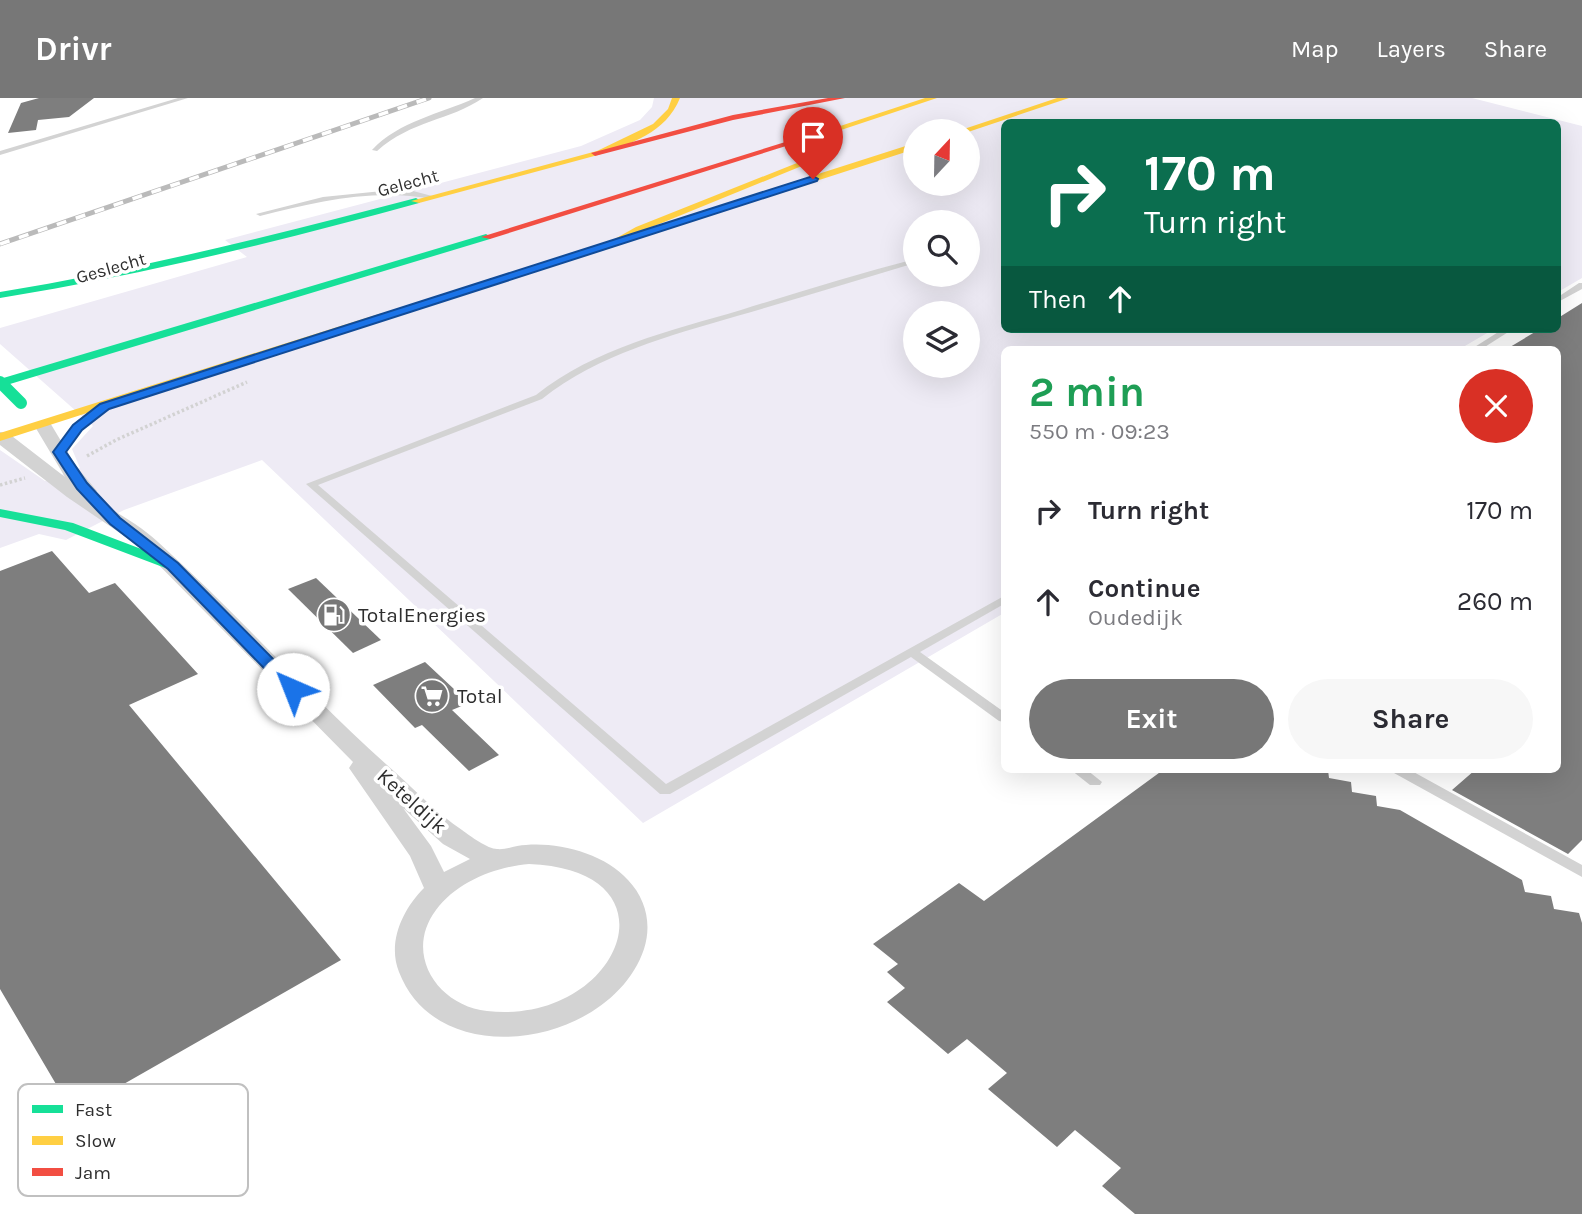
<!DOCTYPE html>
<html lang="en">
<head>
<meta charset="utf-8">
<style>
	body { margin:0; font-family:Karla,sans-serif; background:#f7f7f7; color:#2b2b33; height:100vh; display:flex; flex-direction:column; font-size:26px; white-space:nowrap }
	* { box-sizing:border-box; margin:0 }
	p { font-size:23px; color:#7c7c81 }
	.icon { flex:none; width:38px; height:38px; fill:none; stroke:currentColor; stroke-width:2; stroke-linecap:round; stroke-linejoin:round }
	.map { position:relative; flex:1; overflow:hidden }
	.panel { position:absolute; left:1001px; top:248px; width:560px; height:427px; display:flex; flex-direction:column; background:#fff; border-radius:10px; box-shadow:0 7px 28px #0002 }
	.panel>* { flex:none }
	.top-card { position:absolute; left:1001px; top:21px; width:560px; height:214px; border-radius:10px; box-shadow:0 7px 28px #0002; background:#0b6e4f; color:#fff; overflow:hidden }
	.needle { width:46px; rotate:22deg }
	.buttons { position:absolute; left:903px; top:21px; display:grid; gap:14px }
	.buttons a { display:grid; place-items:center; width:77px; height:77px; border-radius:50%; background:#fff; box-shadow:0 7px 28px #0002; font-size:35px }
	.pin { position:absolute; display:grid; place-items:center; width:60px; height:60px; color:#fff; margin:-72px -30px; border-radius:50% 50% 50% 0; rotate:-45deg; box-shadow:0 0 7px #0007 }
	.pin .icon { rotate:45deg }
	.me { position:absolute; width:77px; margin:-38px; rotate:316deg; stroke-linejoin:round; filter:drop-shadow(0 0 5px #0008) }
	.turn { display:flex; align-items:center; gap:24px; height:147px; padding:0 28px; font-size:32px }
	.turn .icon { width:91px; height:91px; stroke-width:2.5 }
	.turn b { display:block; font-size:49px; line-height:60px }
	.then { display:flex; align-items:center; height:66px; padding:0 28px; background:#0003; gap:14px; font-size:26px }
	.round { display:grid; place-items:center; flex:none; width:74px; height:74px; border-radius:37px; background:#f7f7f7 }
	.head { display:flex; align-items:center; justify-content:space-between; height:119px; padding:0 28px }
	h1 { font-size:42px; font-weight:700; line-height:52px; color:#1e9e55 }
	.button { display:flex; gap:14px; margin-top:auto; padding:14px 28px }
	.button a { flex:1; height:80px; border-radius:42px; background:#777; color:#fff; font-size:28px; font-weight:700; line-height:80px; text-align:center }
	.button a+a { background:#f7f7f7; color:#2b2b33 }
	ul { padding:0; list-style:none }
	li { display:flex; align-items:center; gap:21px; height:91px; padding:0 28px }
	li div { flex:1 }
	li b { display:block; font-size:26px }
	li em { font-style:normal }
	header { display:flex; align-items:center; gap:42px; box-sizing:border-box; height:98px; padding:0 35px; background:#777; color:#fff }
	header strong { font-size:33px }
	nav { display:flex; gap:38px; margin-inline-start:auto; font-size:24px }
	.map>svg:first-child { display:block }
</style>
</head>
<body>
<header>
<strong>Drivr</strong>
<nav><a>Map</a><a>Layers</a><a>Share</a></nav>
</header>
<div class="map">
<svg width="1582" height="1116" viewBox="0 0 1582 1116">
	<rect width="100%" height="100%" fill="#fff"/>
	<path fill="#eeebf5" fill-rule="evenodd" d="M654,0H1472L1582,28V180L1558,194V24H1004V231H1494L1458,252H1004V515L643,725L262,362L124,412L66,442L39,436L0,450V352L45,383L80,370L72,351L93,328L0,246V230L247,159L225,142L581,48L640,22L652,9ZM915,33H968V86H915ZM915,124H968V177H915ZM915,215H968V268H915Z"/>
	<g fill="#7e7e7e">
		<path d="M39,0H94L69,19L38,22L36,32L8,35L21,5Z"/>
		<path d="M1582,205V742L1568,756L1452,692L1475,672H1558V252H1505L1540,231H1558V220Z"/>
		<path d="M52,453L89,495L115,485L198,576L129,607L341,862L73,1015L0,891V473Z"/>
		<path d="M316,480L381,542L353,555L288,491Z"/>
		<path d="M425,564L469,605L452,612L499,657L469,673L422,627L415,630L373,587Z"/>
		<path d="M1163,672H1328L1329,680L1351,684L1352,694L1376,698L1377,708L1400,712L1522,782L1525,794L1551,798L1554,811L1579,815L1582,825V1116H1135L1102,1088L1121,1070L1075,1032L1057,1049L988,991L1007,975L967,941L948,956L887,904L905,890L887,874L898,866L873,846L959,785L984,803Z"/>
	</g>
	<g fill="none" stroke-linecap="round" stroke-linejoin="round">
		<g stroke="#d2d2d2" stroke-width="3.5" stroke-dasharray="2.5 2.5" stroke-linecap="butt">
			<path d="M87,358L116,342L247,284"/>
			<path d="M0,387L25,380"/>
		</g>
		<g fill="#d3d3d3" fill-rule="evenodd">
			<path d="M178,0H188L0,57V53Z"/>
			<path d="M475,0H483C449,23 412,22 377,53L372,52C399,23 440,16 475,0Z"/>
			<path d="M392,92L413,93L436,99L432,101C374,90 316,104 260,118L256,116L323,99Z"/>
			<path d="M915,161V165C856,183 796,201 737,218C669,238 599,256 542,301L318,387L666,686L1004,498V506L920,554L1004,614V624L999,623L911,559L670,696H660L306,386L536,297C595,250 670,233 741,212C799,194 857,176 915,161Z"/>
			<path d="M1579,185H1582V191L1558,204V199Z"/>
			<path d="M1503,231H1513L1480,252H1470Z"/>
			<path d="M1071,672H1087L1102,684L1100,687H1090Z"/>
			<path d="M1392,672H1410L1582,767V779L1394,675Z"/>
		</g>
		<path fill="#d3d3d3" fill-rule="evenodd" d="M43,322L49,323L76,368L97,393L91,398C113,413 139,426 158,444C240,518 313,602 396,675C417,694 438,716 462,732C470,738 488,751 497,751C506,752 517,747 526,747C559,744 605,756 628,782C646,801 652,826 644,851C612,947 439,978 399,874C387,844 403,811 424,790L410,758L349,670L353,664L142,450L67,399L0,347V334L8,335L65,379L34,327ZM403,710L443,746L470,761L444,774L431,748ZM529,766C685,772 618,928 487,913C438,908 403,856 436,812C457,784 495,769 529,766Z"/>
		<g fill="#16e098" fill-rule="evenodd">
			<path d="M416,100L421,103L419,105C281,143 142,177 0,200V194C141,171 278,136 416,100Z"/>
			<path d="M486,136L491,139L490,141L0,289V281Z"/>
			<path d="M609,144L614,147L613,149L390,219L380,217Z"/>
			<path d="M0,411L73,425L178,465L180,468L178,471H168L65,432L0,419Z"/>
		</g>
		<g fill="#ffcf43" fill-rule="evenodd">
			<path d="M672,0H680C666,35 630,46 598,57L419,105L411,103L597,53L653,26L668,11Z"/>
			<path d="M925,0H937L817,40L810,38Z"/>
			<path d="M1057,0H1069L968,34L958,33Z"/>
			<path d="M915,45V51L634,142H626L613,149L604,147L636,129L807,61L814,63L647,131Z"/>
			<path d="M382,215L392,217L103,311L102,316L82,332L64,357L59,358L53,354L74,326L87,315L0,343V335Z"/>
		</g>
		<g fill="#f24e42" fill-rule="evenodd">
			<path d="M828,0H845L733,22L595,58L591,55L733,17Z"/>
			<path d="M811,36L818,38L490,141L481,139Z"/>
		</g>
		<g stroke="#bababa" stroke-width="5">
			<path id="rail" d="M0,146L429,0"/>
		</g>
		<use href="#rail" stroke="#fff" stroke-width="3.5" stroke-dasharray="10" stroke-linecap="butt"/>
		<path stroke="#16e098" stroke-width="12" d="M0,284L21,305"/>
	</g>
	<path fill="#1a73e8" stroke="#114b97" stroke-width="2" d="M813,78L818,81L817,83L109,311L82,332L66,354L87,385L120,420L178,465L299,587L301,591L299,594H287L168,471L110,426L77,391L53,354L73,327L100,306Z"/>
	<defs>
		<g id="fuel-disc" transform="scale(1.75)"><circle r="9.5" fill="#777" stroke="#fff"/><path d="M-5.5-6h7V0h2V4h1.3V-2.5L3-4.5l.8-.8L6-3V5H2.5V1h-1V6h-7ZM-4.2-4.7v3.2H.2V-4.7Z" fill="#fff"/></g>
		<g id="supermarket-disc" transform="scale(1.75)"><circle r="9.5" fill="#777" stroke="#fff"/><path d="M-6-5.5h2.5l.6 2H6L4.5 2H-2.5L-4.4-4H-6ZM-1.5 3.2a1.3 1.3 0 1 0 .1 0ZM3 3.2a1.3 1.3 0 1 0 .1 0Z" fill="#fff"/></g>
	</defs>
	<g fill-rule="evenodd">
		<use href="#fuel-disc" x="334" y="517"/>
		<use href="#supermarket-disc" x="432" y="598"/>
	</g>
	<g text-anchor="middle" stroke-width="7" stroke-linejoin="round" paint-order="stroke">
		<g font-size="18" fill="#2e2e2e" stroke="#fff">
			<text transform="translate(408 85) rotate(-15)" y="6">Gelecht</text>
			<text transform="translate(111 170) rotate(-16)" y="6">Geslecht</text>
		</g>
		<g font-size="21" fill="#2e2e2e" stroke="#fff" text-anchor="start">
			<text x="358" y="524">TotalEnergies</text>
			<text x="457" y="605">Total</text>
		</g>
		<g font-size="21" fill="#2e2e2e" stroke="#fff">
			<text transform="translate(412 703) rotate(42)" y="7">Keteldijk</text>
		</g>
	</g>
	<rect x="18" y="986" width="230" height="112" rx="10" fill="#fff" stroke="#c0c0c0" stroke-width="2"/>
	<rect x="32" y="1007" width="31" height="8" fill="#16e098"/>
	<rect x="32" y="1038" width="31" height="9" fill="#ffcf43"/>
	<rect x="32" y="1070" width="31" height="8" fill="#f24e42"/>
	<g font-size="19" fill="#2e2e2e">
		<text x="75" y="1018">Fast</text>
		<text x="75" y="1049">Slow</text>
		<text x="75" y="1081">Jam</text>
	</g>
</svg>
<div class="buttons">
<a><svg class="needle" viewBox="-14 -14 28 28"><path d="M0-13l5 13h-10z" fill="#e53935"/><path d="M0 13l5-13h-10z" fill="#7c7c81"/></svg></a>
<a><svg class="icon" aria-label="search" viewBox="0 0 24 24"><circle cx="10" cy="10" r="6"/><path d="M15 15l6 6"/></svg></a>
<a><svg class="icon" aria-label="layers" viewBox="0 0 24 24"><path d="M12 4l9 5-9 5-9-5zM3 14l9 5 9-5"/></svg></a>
</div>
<div class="pin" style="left:813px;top:81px;background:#d93025"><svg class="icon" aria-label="arrive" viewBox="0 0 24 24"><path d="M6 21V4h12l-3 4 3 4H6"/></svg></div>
<svg class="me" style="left:293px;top:591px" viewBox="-20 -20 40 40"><circle r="19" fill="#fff"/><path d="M0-13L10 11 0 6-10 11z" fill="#1a73e8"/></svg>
<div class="top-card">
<div class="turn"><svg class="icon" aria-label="right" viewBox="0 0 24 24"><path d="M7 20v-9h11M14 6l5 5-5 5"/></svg><div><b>170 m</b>Turn right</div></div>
<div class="then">Then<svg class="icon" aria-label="ahead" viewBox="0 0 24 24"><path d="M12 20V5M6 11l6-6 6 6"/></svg></div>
</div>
<section class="panel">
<div class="head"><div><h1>2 min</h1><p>550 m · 09:23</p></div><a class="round" style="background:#d93025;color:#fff"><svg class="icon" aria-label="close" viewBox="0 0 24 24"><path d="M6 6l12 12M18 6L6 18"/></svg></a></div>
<ul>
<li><svg class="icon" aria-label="right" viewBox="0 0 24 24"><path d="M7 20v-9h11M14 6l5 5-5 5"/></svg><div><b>Turn right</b></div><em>170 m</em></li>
<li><svg class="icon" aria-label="ahead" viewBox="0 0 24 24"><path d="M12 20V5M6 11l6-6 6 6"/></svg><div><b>Continue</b><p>Oudedijk</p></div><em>260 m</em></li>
</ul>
<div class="button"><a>Exit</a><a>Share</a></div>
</section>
</div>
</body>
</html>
